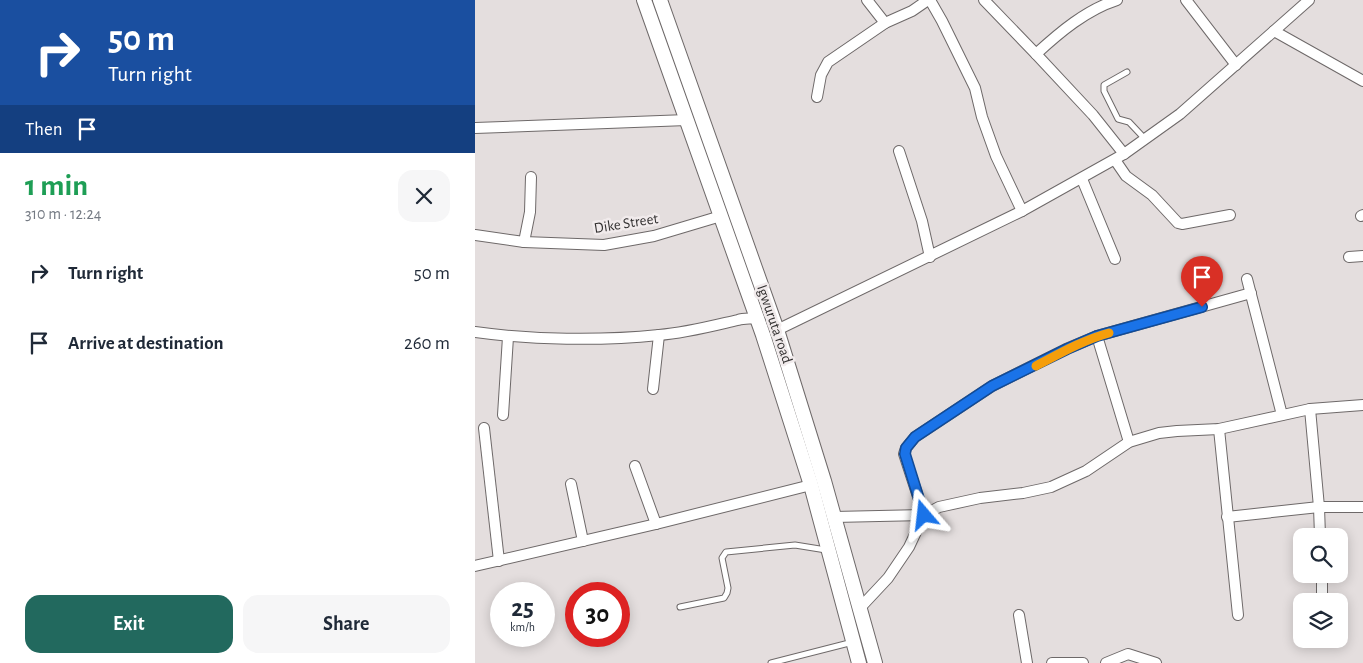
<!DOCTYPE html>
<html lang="en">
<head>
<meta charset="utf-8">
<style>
	body { margin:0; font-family:"Alegreya Sans",sans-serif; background:#f6f6f7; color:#1f2937; height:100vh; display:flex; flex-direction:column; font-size:19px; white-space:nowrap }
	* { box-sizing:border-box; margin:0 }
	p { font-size:16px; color:#747a83 }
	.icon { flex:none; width:28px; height:28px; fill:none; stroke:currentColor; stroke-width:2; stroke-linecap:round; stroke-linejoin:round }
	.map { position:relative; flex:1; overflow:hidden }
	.panel { display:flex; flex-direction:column; background:#fff; width:475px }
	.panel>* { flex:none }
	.guide { background:#1a4fa0; color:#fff; overflow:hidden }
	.tools { position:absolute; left:818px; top:528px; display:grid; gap:10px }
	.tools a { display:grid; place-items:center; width:55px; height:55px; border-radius:10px; background:#fff; box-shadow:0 2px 12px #0003; font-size:25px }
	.speed { position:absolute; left:15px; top:582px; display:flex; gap:10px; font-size:25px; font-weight:700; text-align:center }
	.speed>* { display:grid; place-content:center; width:65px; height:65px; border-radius:50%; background:#fff; box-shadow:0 2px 12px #0003; line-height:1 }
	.speed small { font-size:12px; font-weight:400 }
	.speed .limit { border:8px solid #d22; background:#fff; color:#111 }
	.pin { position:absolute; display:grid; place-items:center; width:42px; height:42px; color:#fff; margin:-51px -21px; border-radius:50% 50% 50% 0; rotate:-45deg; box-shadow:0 0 5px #0007 }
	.pin .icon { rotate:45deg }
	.me { position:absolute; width:55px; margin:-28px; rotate:343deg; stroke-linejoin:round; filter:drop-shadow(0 0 4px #0008) }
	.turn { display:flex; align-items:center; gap:18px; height:105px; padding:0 25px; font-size:22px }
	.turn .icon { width:65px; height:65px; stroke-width:2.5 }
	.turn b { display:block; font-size:35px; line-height:42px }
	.then { display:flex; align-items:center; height:48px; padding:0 25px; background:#0003; gap:10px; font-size:19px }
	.round { display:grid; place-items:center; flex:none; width:52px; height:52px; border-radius:15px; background:#f6f6f7 }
	.headline { display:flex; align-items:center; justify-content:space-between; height:85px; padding:0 25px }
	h1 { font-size:30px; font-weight:600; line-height:38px; color:#1e9e55 }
	.primary-button { display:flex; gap:10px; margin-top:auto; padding:10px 25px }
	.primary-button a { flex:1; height:58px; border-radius:15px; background:#22695e; color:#fff; font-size:20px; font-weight:600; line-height:58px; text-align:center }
	.primary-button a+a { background:#f6f6f7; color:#1f2937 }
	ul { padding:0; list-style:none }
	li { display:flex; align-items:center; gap:15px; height:70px; padding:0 25px }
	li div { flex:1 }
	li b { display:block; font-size:19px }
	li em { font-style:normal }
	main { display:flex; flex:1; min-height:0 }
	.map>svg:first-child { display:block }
</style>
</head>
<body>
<main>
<section class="panel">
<div class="guide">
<div class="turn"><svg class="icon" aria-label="right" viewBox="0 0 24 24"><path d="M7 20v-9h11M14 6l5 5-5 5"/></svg><div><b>50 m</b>Turn right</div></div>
<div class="then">Then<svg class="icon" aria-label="arrive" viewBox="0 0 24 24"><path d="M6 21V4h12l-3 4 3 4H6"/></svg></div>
</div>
<div class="headline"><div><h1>1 min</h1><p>310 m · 12:24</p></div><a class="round"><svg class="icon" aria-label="close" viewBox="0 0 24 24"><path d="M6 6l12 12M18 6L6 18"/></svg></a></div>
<ul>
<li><svg class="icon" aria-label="right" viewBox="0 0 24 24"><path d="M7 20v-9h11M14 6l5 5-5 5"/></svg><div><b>Turn right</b></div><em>50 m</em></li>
<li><svg class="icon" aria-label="arrive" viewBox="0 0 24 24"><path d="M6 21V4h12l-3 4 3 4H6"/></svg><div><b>Arrive at destination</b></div><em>260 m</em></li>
</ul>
<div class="primary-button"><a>Exit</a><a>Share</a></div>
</section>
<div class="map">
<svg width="888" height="663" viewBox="0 0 888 663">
	<rect width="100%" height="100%" fill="#e4dede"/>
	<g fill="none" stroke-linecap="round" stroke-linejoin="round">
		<g stroke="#6e6969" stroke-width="7">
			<g id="service">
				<path d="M652,72L629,85V91L643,119L654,122L670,139"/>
				<path d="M205,607L249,598L252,593L253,588L247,558L251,552L320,545L351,550"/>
				<path d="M296,663L378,642"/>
			</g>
		</g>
		<g stroke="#6e6969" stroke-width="12">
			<g id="minor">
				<path d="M392,0L410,23"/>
				<path d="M455,0L467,21L500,88L507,117L521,156L547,211"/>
				<path d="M509,0L561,54L618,115L649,154"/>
				<path d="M711,0L761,65"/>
				<path d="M799,31L888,81"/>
				<path d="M561,54C585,32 611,10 642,0"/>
				<path d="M342,97L346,75L353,62L410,23L437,11L453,0"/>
				<path d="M0,128L212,120"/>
				<path d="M424,151L447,221L455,257"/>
				<path d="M640,160L651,176L677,195L703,223L707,224L755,215"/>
				<path d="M607,179L640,259"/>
				<path d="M886,216L888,215"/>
				<path d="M0,235L49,242L129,245L179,236L246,216"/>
				<path d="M49,242L55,212L56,177"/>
				<path d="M874,257L888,256"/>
				<path d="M772,279L807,415"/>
				<path d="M302,330L547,211L649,154L705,114L834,0"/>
				<path d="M0,332C57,340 126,341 184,335C211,333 237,326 263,320C269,318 275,319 282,318"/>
				<path d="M622,336L654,442"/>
				<path d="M178,389L184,335"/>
				<path d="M835,409L844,507L845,536"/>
				<path d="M28,415L33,337"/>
				<path d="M9,428L24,561"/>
				<path d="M744,429L763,615"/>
				<path d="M160,466L181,524"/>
				<path d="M96,484L108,541"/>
				<path d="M359,517L449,515L429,454L431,448L440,437L517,386L591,349L622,336L776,293"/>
				<path d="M752,517L844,507H888"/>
				<path d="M0,566L181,524L336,485"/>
				<path d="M847,574V593"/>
				<path d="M384,609L413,578L434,547L449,515L464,507L505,498L548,493L576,487L611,471L654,442L684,433L702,431L744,429L835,409L888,405"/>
				<path d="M544,615L552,663"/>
				<path d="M577,663H608"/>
				<path d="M631,663L653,654L681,663"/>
			</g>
		</g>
		<g stroke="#6e6969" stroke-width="16">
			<g id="secondary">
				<path d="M169,0L288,335L336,485L384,663"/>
				<path d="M185,0L302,330L349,481L400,663"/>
			</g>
		</g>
		<use href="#service" stroke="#fff" stroke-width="5"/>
		<use href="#minor" stroke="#fff" stroke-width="10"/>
		<use href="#secondary" stroke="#fff" stroke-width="14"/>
	</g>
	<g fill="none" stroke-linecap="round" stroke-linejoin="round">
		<g stroke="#114b97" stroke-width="12">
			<path id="route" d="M449,515L430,454L431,448L440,437L517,386L592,349L622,336L727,307"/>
		</g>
		<use href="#route" stroke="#1a73e8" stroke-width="9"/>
		<path stroke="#f59e0b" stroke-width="9" d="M561,366C584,354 608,340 634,333"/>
	</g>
	<g text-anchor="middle" stroke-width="5" stroke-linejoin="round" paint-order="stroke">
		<g font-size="15" fill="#323030" stroke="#f1ebec">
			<text transform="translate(151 223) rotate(-9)" y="5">Dike Street</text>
			<text transform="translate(300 324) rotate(71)" y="5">Igwuruta road</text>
		</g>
	</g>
</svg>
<div class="tools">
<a><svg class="icon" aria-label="search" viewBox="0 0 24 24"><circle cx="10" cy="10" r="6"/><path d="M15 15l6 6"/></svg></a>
<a><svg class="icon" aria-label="layers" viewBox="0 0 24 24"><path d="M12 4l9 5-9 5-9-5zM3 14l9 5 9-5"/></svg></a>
</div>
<div class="speed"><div>25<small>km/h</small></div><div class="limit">30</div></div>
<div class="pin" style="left:727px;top:307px;background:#d93025"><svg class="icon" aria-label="arrive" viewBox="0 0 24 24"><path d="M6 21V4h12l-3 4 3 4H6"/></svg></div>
<svg class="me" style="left:449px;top:515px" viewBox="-20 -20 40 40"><path d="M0-17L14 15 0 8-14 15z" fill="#1a73e8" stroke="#fff" stroke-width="4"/></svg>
</div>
</main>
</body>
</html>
